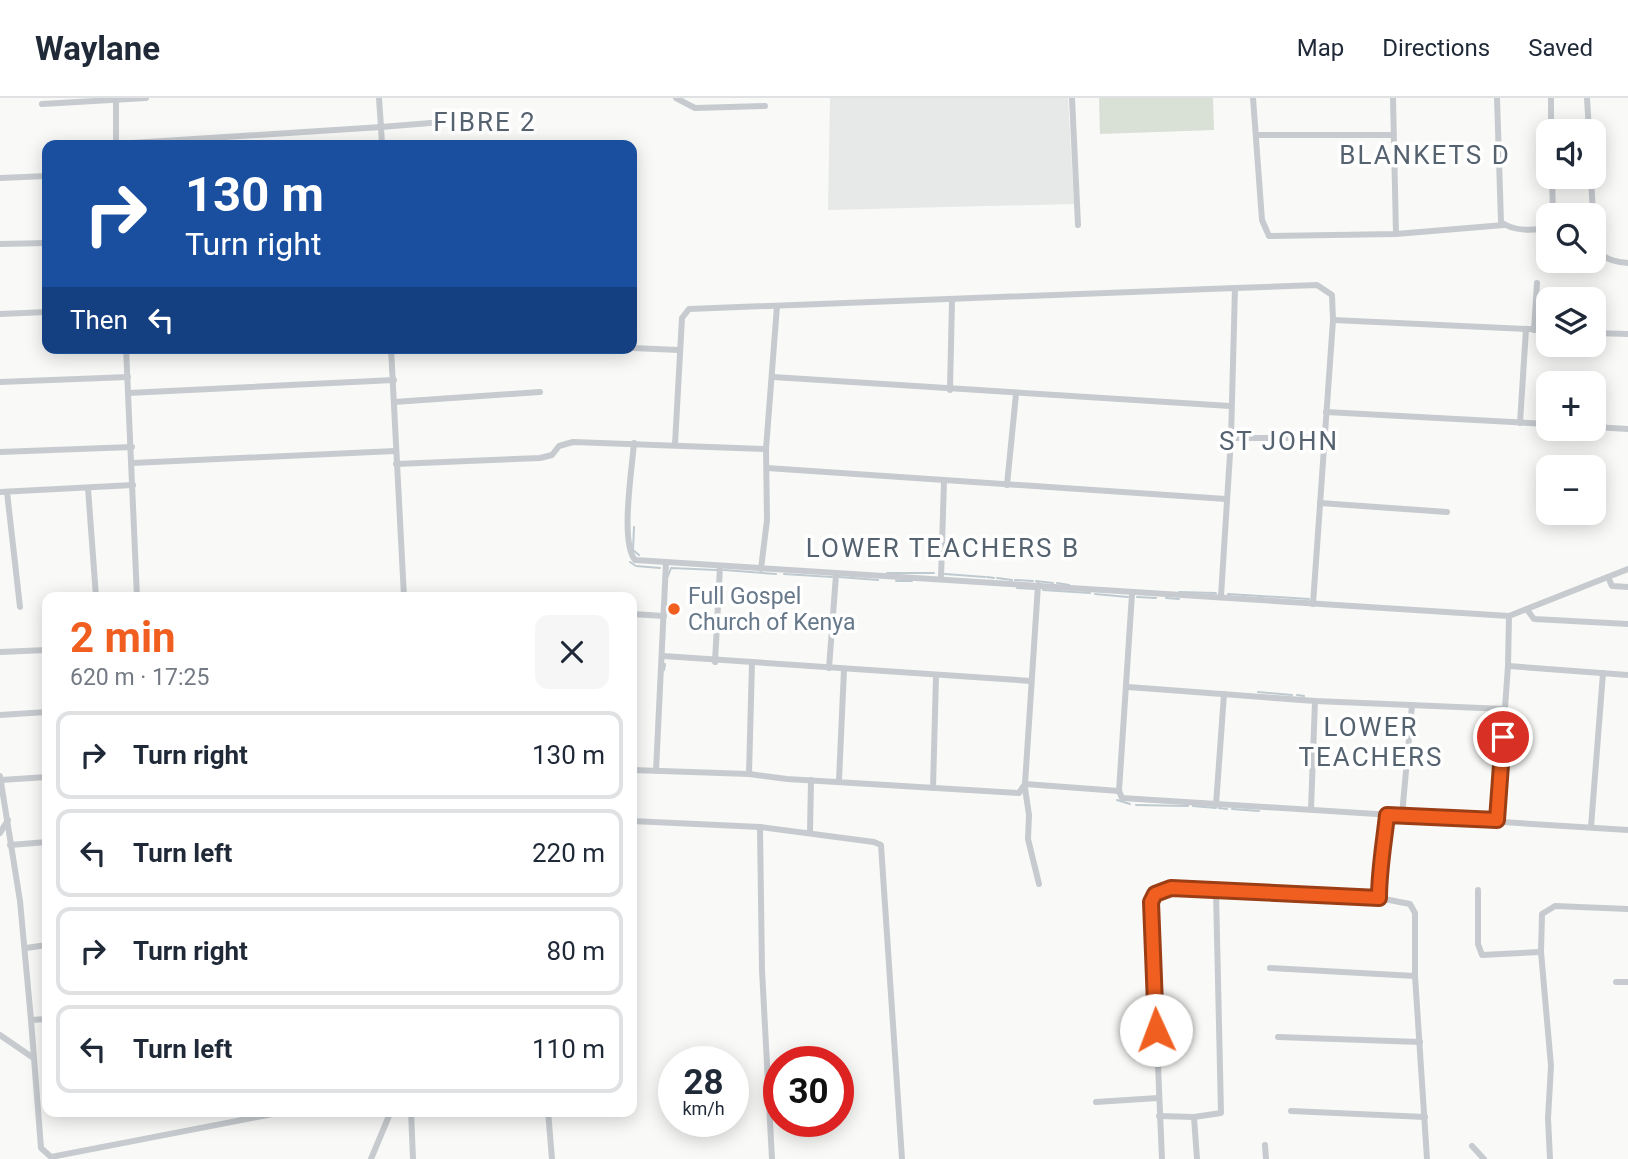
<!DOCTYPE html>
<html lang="en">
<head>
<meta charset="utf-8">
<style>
	body { margin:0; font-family:Roboto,sans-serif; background:#f6f6f7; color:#1f2937; height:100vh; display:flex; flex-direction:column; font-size:26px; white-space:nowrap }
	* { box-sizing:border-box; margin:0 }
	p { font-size:23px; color:#747a83 }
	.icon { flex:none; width:38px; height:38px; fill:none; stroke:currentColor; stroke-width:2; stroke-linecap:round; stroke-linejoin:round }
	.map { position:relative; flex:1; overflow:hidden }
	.details { position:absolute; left:42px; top:494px; width:595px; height:525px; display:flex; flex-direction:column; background:#fff; border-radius:14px; box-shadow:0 4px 18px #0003 }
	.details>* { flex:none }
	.top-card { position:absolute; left:42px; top:42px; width:595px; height:214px; border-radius:14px; box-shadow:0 4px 18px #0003; background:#1a4fa0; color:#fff; overflow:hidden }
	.controls { position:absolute; left:1536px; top:21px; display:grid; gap:14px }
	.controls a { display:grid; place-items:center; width:70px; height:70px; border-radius:14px; background:#fff; box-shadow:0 4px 18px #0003; font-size:35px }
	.speed { position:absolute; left:658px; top:948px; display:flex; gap:14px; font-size:35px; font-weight:700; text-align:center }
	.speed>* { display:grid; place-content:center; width:91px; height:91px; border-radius:50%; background:#fff; box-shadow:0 4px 18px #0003; line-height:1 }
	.speed small { font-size:18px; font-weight:400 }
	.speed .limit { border:10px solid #d22; background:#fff; color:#111 }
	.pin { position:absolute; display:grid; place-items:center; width:60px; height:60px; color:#fff; margin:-30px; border:4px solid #fff; border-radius:50%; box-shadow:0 2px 7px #0007 }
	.me { position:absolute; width:77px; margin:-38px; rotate:358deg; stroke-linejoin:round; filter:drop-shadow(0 0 5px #0008) }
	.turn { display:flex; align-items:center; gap:24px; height:147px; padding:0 28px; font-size:32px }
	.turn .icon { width:91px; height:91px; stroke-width:2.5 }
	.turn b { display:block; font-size:49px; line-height:60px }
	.then { display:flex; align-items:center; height:66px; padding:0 28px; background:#0003; gap:14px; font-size:26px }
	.round { display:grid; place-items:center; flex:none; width:74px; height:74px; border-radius:14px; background:#f6f6f7 }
	.summary { display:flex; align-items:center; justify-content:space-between; height:119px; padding:0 28px }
	h1 { font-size:42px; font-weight:700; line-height:52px; color:#f05f20 }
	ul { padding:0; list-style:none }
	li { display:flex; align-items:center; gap:21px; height:88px; margin:0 14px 10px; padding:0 14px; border:4px solid #e0e1e3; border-radius:14px }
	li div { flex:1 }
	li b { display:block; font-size:26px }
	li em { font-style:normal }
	header { display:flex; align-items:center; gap:42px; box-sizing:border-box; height:98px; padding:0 35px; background:#fff; border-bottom:2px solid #e0e1e3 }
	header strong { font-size:33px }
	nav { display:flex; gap:38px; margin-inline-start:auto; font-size:24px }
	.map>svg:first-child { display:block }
</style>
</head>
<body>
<header>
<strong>Waylane</strong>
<nav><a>Map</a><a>Directions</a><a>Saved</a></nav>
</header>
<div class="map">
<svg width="1628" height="1061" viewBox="0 0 1628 1061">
	<rect width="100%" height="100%" fill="#f9faf7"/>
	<path fill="#e7e9e8" d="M830,0H1068L1074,106L828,112Z"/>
	<path fill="#d9e0d6" d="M1099,0H1213L1214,32L1100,36Z"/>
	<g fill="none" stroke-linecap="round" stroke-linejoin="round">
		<g stroke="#bfcad0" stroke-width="2">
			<path d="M634,429L633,452L639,457"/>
			<path d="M630,464L636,468L660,470"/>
			<path d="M724,472L776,476"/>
			<path d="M887,475H934"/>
			<path d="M784,476L832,479"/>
			<path d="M945,476L985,479"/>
			<path d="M668,478L671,470L717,472"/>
			<path d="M839,479L878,482"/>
			<path d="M987,479L994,480"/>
			<path d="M997,480L1012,482"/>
			<path d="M1015,482L1033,483"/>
			<path d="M896,483H912"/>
			<path d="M1036,483L1053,485"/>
			<path d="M1057,485L1069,487"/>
			<path d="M1017,490L1035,491"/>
			<path d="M1043,492L1090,495"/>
			<path d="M1179,494L1216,495"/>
			<path d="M1095,496L1128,499"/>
			<path d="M1228,496L1309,501"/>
			<path d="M1137,499L1156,500"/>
			<path d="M1166,500L1179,501"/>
			<path d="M664,572L665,566"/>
			<path d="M1258,594L1292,597"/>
			<path d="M1297,597L1304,598"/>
			<path d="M1117,702L1130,706"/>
			<path d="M1136,707L1188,708"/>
			<path d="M1193,708L1216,710"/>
			<path d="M1219,710L1227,711"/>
			<path d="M1232,711L1259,713"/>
		</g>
		<g stroke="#c7cbcf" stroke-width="6">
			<path d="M116,0V47"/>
			<path d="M379,0L381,29L480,21"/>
			<path d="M676,0L695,10L765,8"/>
			<path d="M1072,0L1078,127"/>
			<path d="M1253,0L1262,122L1269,138L1396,136L1504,127"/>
			<path d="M1393,0L1396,136"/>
			<path d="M1497,0L1501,124C1512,133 1536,134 1549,128"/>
			<path d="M1551,0V33"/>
			<path d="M1587,0L1589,33"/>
			<path d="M42,6L146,0"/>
			<path d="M1256,37H1392"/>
			<path d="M116,46L381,29L382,47"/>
			<path d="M1552,79L1553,117"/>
			<path d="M1591,79L1593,117"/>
			<path d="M0,80L47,78"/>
			<path d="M1594,135C1596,159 1607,163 1628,165"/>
			<path d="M0,146L47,145"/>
			<path d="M1235,190L1317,187L1332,197L1333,222L1313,506"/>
			<path d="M0,216L47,214"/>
			<path d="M1333,222L1549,232"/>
			<path d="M1534,232L1537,185"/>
			<path d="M1594,235L1628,236"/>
			<path d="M126,250L137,499"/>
			<path d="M391,250L404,499"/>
			<path d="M632,250L679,252"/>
			<path d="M773,279L1230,308"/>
			<path d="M0,284L128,279"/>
			<path d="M950,292L952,202"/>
			<path d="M128,295L394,282"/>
			<path d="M394,304L540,294"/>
			<path d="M1326,314L1549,326"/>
			<path d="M1520,325L1526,231"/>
			<path d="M1594,329L1628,331"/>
			<path d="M1231,340H1323"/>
			<path d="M634,345C632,371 620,444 635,462L1509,518"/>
			<path d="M675,346L682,220L689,211L1235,190L1231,340L1221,498"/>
			<path d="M0,354L132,349"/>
			<path d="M132,365L395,353"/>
			<path d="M396,366L540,360L552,357L559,348L573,344L766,351"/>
			<path d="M767,370L1226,401"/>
			<path d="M1007,387L1016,296"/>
			<path d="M88,390L96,499"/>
			<path d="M0,394L133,387"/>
			<path d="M7,394L20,509"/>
			<path d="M1320,405L1447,414"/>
			<path d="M761,471L767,422L766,351L777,208"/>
			<path d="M1608,479L1612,488L1628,489"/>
			<path d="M941,480L944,383"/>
			<path d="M1132,496L1119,693L1122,700L1628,732"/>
			<path d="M1528,513L1534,521L1628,526"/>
			<path d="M632,516L664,518"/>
			<path d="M0,554L47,552"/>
			<path d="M663,558L1031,583"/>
			<path d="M715,564L720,469"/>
			<path d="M1508,568L1628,577"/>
			<path d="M829,570L836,477"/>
			<path d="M1128,589L1315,603L1505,611"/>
			<path d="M0,617L47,614"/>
			<path d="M632,672L749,676L787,681L1019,695L1025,686L1038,487"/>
			<path d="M656,673L666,465"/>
			<path d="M749,676L752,564"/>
			<path d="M0,678L20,803L31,922"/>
			<path d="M1,682L47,679"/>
			<path d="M839,682L844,572"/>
			<path d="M1025,686L1119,693"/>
			<path d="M933,690L936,578"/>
			<path d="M1025,690L1029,717L1028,741L1039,786"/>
			<path d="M1216,707L1224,596"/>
			<path d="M1311,711L1315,603"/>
			<path d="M1402,717L1412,607"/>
			<path d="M1497,722L1508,568L1509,518L1628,471"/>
			<path d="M632,723L760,729L874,744L881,747L902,1061"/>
			<path d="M760,729L762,872L772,1061"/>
			<path d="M1591,729L1603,575"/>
			<path d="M810,734L811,682"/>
			<path d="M0,735L8,722"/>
			<path d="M10,747L47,744"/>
			<path d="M1478,792V846L1482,857L1541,854"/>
			<path d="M1379,800C1378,772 1384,745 1387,717"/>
			<path d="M26,850L47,847"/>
			<path d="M1270,870L1415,878"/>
			<path d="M1616,884H1628"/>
			<path d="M47,921L31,922L41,1050L51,1059L288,1013"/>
			<path d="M0,937L32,959"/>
			<path d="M1278,939L1420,944"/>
			<path d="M1096,1004L1158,1000"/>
			<path d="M411,1013L413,1061"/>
			<path d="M548,1013L552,1061"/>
			<path d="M1291,1013L1425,1019"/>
			<path d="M1159,1018L1194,1019L1221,1015L1216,794"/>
			<path d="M1194,1019L1197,1061"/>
			<path d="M1265,1047L1266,1061"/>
			<path d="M1472,1048L1484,1061"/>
			<path d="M371,1061L391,1013"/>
			<path d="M1162,1061L1151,804L1155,796L1171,790L1379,800L1410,806L1415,815V878L1427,1061"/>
			<path d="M1550,1061L1548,1020L1551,968L1541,854L1542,816L1555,808L1628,811"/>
		</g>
	</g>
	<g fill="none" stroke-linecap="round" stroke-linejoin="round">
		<g stroke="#9c3e15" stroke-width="18">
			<path id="route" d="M1156,932L1151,804L1155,796L1171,790L1379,800C1379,772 1384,745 1387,717L1497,722L1503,639"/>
		</g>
		<use href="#route" stroke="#f05f20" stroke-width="12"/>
	</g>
	<circle fill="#f05f20" stroke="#fff" stroke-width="2.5" cx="674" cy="511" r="7"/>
	<g text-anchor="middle" stroke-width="7" stroke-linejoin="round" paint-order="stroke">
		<g font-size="23" fill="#66788a" stroke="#fff" text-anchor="start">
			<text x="688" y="506">Full Gospel<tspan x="688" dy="26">Church of Kenya</tspan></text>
		</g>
		<g font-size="26" letter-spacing="2" fill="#55626f" stroke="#fff">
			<text x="485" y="33">FIBRE 2</text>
			<text x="1425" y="66">BLANKETS D</text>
			<text x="1279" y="352">ST JOHN</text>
			<text x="943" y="459">LOWER TEACHERS B</text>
			<text x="1371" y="638">LOWER<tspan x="1371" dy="30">TEACHERS</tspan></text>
		</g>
	</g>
</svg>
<div class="controls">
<a><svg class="icon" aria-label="sound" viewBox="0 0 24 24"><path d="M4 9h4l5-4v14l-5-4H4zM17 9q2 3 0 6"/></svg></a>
<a><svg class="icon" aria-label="search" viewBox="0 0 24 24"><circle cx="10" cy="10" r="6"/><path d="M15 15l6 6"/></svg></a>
<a><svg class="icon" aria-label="layers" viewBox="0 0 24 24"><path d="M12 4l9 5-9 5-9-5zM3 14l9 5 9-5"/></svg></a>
<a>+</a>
<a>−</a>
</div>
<div class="speed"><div>28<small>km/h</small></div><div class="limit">30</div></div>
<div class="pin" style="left:1503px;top:639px;background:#d93025"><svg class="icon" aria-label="arrive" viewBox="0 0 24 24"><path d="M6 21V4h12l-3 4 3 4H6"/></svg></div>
<svg class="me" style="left:1156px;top:932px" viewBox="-20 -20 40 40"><circle r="19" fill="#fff"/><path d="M0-13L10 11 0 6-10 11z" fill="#f05f20"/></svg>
<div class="top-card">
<div class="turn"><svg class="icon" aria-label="right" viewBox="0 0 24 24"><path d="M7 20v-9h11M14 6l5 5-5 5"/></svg><div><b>130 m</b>Turn right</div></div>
<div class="then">Then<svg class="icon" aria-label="left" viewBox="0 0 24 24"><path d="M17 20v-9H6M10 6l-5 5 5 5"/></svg></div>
</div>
<section class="details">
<div class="summary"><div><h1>2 min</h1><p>620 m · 17:25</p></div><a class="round"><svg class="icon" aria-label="close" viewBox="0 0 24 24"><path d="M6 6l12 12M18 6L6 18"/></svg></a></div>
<ul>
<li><svg class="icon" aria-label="right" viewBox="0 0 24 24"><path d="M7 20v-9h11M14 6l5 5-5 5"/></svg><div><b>Turn right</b></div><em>130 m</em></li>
<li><svg class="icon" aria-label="left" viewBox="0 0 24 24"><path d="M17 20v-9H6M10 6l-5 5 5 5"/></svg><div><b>Turn left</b></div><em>220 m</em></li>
<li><svg class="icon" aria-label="right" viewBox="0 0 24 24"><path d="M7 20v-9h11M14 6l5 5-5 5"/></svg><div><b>Turn right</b></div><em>80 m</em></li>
<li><svg class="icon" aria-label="left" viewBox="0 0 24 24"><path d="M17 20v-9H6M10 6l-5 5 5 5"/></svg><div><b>Turn left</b></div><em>110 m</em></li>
</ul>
</section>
</div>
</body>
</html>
